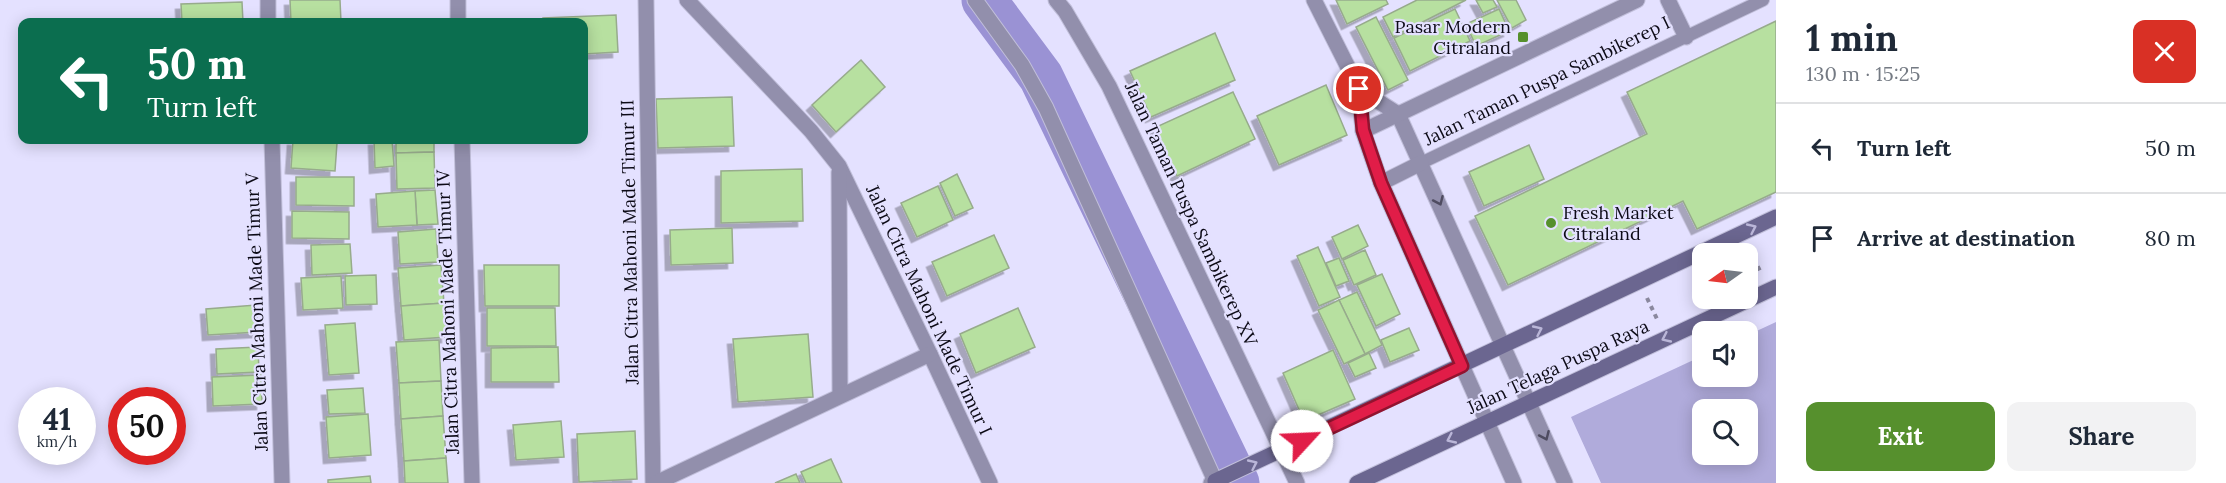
<!DOCTYPE html>
<html lang="en">
<head>
<meta charset="utf-8">
<style>
	body { margin:0; font-family:Lora,serif; background:#f2f2f3; color:#1f2937; height:100vh; display:flex; flex-direction:column; font-size:22px; white-space:nowrap }
	* { box-sizing:border-box; margin:0 }
	p { font-size:20px; color:#747a83 }
	.icon { flex:none; width:33px; height:33px; fill:none; stroke:currentColor; stroke-width:2; stroke-linecap:round; stroke-linejoin:round }
	.map { position:relative; flex:1; overflow:hidden }
	.panel { display:flex; flex-direction:column; background:#fff; width:450px }
	.panel>* { flex:none }
	.hud { position:absolute; left:18px; top:18px; width:570px; height:126px; border-radius:12px; box-shadow:0 3px 15px #0003; background:#0b6e4f; color:#fff; overflow:hidden }
	.needle { width:39px; rotate:256deg }
	.controls { position:absolute; left:1692px; top:243px; display:grid; gap:12px }
	.controls a { display:grid; place-items:center; width:66px; height:66px; border-radius:12px; background:#fff; box-shadow:0 3px 15px #0003; font-size:30px }
	.speed { position:absolute; left:18px; top:387px; display:flex; gap:12px; font-size:30px; font-weight:700; text-align:center }
	.speed>* { display:grid; place-content:center; width:78px; height:78px; border-radius:50%; background:#fff; box-shadow:0 3px 15px #0003; line-height:1 }
	.speed small { font-size:15px; font-weight:400 }
	.speed .limit { border:9px solid #d22; background:#fff; color:#111 }
	.pin { position:absolute; display:grid; place-items:center; width:51px; height:51px; color:#fff; margin:-26px; border:3px solid #fff; border-radius:50%; box-shadow:0 2px 6px #0007 }
	.me { position:absolute; width:66px; margin:-33px; rotate:65deg; stroke-linejoin:round; filter:drop-shadow(0 0 4px #0008) }
	.turn { display:flex; align-items:center; gap:21px; height:126px; padding:0 30px; font-size:27px }
	.turn .icon { width:78px; height:78px; stroke-width:2.5 }
	.turn b { display:block; font-size:42px; line-height:51px }
	.round { display:grid; place-items:center; flex:none; width:63px; height:63px; border-radius:12px; background:#f2f2f3 }
	.head { display:flex; align-items:center; justify-content:space-between; height:102px; padding:0 30px }
	h1 { font-size:36px; font-weight:700; line-height:45px }
	.button { display:flex; gap:12px; margin-top:auto; padding:12px 30px }
	.button a { flex:1; height:69px; border-radius:12px; background:#56902d; color:#fff; font-size:24px; font-weight:700; line-height:69px; text-align:center }
	.button a+a { background:#f2f2f3; color:#1f2937 }
	ul { padding:0; list-style:none }
	li { display:flex; align-items:center; gap:18px; height:90px; padding:0 30px; border-top:2px solid #e0e1e3 }
	li div { flex:1 }
	li b { display:block; font-size:22px }
	li em { font-style:normal }
	main { display:flex; flex:1; min-height:0 }
	.map>svg:first-child { display:block }
</style>
</head>
<body>
<main>
<div class="map">
<svg width="1776" height="483" viewBox="0 0 1776 483">
	<defs>
		<filter id="shadow"><feDropShadow dx="-5.5" dy="5.5" stdDeviation="0" flood-color="#0004"/></filter>
	</defs>
	<rect width="100%" height="100%" fill="#e4e1ff"/>
	<path fill="#b0abdb" fill-rule="evenodd" d="M1776,322V483H1601L1571,417L1702,356V376H1748V335ZM1702,410H1748V454H1702Z"/>
	<g fill="none" stroke-linecap="round" stroke-linejoin="round">
		<path stroke="#9a92d4" stroke-width="45" d="M984,0L1041,77L1237,483"/>
	</g>
	<g fill="#b7e0a0" stroke="#97ab8c" stroke-width="1.5" filter="url(#shadow)">
		<path d="M290,0H340L341,22H291Z"/>
		<path d="M1336,0H1386L1388,4L1347,24Z"/>
		<path d="M1417,0H1466L1393,37L1383,17Z"/>
		<path d="M1476,0H1493L1497,7L1483,13Z"/>
		<path d="M1497,0H1516L1526,20L1512,28Z"/>
		<path d="M242,2L243,22H182L181,4Z"/>
		<path d="M1455,9L1470,41L1410,71L1394,38Z"/>
		<path d="M1499,9L1509,31L1476,46L1466,24Z"/>
		<path d="M616,15L618,52L584,54V22H543V18Z"/>
		<path d="M1376,17L1408,80L1388,90L1356,27Z"/>
		<path d="M1776,21V192L1697,229L1683,201L1508,285L1475,216L1647,134L1627,92Z"/>
		<path d="M1215,33L1235,80L1151,117L1130,71Z"/>
		<path d="M861,60L885,87L836,132L812,105Z"/>
		<path d="M1326,85L1347,135L1279,165L1257,116Z"/>
		<path d="M1233,92L1255,139L1177,176L1154,128Z"/>
		<path d="M732,97L734,146L658,148L656,99Z"/>
		<path d="M293,140L337,143L335,171L291,168Z"/>
		<path d="M374,140H392L394,166L375,168Z"/>
		<path d="M396,140H434V152L396,153Z"/>
		<path d="M1529,145L1544,179L1484,206L1469,172Z"/>
		<path d="M434,152L435,188L397,189L396,153Z"/>
		<path d="M802,169L803,221L721,223V171Z"/>
		<path d="M957,174L973,208L955,216L940,183Z"/>
		<path d="M296,177H354V206L296,205Z"/>
		<path d="M938,186L953,220L917,237L901,203Z"/>
		<path d="M435,190L438,224L417,225L415,191Z"/>
		<path d="M415,191L417,225L378,227L376,194Z"/>
		<path d="M292,211L349,212V239L292,238Z"/>
		<path d="M1358,225L1368,246L1342,259L1332,237Z"/>
		<path d="M732,228L733,263L671,265L670,230Z"/>
		<path d="M436,229L438,262L400,264L398,232Z"/>
		<path d="M994,235L1009,268L947,296L932,262Z"/>
		<path d="M350,244L352,273L312,275L311,245Z"/>
		<path d="M1318,247L1340,297L1319,306L1297,256Z"/>
		<path d="M1365,250L1376,275L1354,285L1343,260Z"/>
		<path d="M1339,258L1349,281L1336,286L1326,263Z"/>
		<path d="M441,265L444,303L401,306L398,268Z"/>
		<path d="M484,265H559V306H485Z"/>
		<path d="M1382,274L1400,314L1376,326L1357,285Z"/>
		<path d="M376,275L377,304L346,305L345,276Z"/>
		<path d="M341,276L343,308L303,310L301,278Z"/>
		<path d="M1357,292L1382,345L1365,354L1339,300Z"/>
		<path d="M1339,300L1365,354L1344,364L1318,310Z"/>
		<path d="M444,303L447,337L404,340L401,306Z"/>
		<path d="M256,305L258,332L208,335L206,309Z"/>
		<path d="M487,308H555L556,346H487Z"/>
		<path d="M1018,308L1035,347L976,373L960,334Z"/>
		<path d="M355,323L359,373L329,375L325,325Z"/>
		<path d="M1409,328L1419,350L1390,362L1381,340Z"/>
		<path d="M808,334L813,397L738,402L733,339Z"/>
		<path d="M439,340L441,381L399,383L396,342Z"/>
		<path d="M258,347L259,372L217,374L216,349Z"/>
		<path d="M558,347L559,382H491V348Z"/>
		<path d="M1333,350L1355,399L1304,421L1283,373Z"/>
		<path d="M1369,353L1376,368L1355,377L1348,363Z"/>
		<path d="M261,375L262,404L213,406L212,377Z"/>
		<path d="M441,381L443,416L401,419L399,383Z"/>
		<path d="M363,388L365,413L329,414L327,390Z"/>
		<path d="M368,414L371,455L329,458L326,417Z"/>
		<path d="M443,416L446,458L404,461L401,419Z"/>
		<path d="M561,421L564,457L516,460L513,425Z"/>
		<path d="M635,431L637,479L579,482L577,434Z"/>
		<path d="M446,458L448,483H405L404,461Z"/>
		<path d="M831,459L842,483H806L801,472Z"/>
		<path d="M796,474L800,483H775Z"/>
		<path d="M370,476L371,483H328V480Z"/>
	</g>
	<g fill="none" stroke-linecap="round" stroke-linejoin="round">
		<g stroke="#c1bfda" stroke-width="14">
			<path id="service" d="M1421,163L1763,0"/>
		</g>
		<g stroke="#c1bfda" stroke-width="17">
			<g id="minor">
				<path d="M268,0V22"/>
				<path d="M458,0V22"/>
				<path d="M646,0L653,483"/>
				<path d="M687,0L811,131L839,166L930,354L990,483"/>
				<path d="M975,0L1022,65L1046,108L1215,481L1211,483"/>
				<path d="M1056,0L1065,11L1109,86L1297,483"/>
				<path d="M1314,0L1359,89L1363,131L1381,183L1514,483"/>
				<path d="M1668,0L1686,37"/>
				<path d="M1359,89L1398,114L1565,483"/>
				<path d="M1363,131L1637,0"/>
				<path d="M272,140L282,483"/>
				<path d="M462,140L472,483"/>
				<path d="M839,172L840,395"/>
				<path d="M1381,183L1421,163"/>
				<path d="M656,483L930,354"/>
			</g>
		</g>
		<g stroke="#c1bfda" stroke-width="17">
			<g id="secondary">
				<path d="M1216,483L1215,481L1776,217"/>
				<path d="M1357,483L1776,287"/>
			</g>
		</g>
		<g stroke="#8a889e" stroke-width="4" stroke-dasharray="4.5 4.5" stroke-linecap="butt">
			<path d="M1750,250L1761,273"/>
			<path d="M1647,298L1658,321"/>
		</g>
		<use href="#service" stroke="#928fac" stroke-width="12"/>
		<use href="#minor" stroke="#928fac" stroke-width="15"/>
		<use href="#secondary" stroke="#6b6690" stroke-width="15"/>
	</g>
	<defs><path id="oneway-chevron" d="M-2-3.5L2.5 0L-2 3.5" fill="none" stroke-width="1.6" stroke-linecap="round" stroke-linejoin="round" transform="scale(1.5)"/></defs>
	<g stroke="#4f4c61">
		<use href="#oneway-chevron" transform="translate(1439 201) rotate(66)"/>
		<use href="#oneway-chevron" transform="translate(1545 436) rotate(66)"/>
	</g>
	<g stroke="#bab6d8">
		<use href="#oneway-chevron" transform="translate(1752 228) rotate(-25)"/>
		<use href="#oneway-chevron" transform="translate(1538 330) rotate(-25)"/>
		<use href="#oneway-chevron" transform="translate(1666 338) rotate(155)"/>
		<use href="#oneway-chevron" transform="translate(1451 439) rotate(155)"/>
		<use href="#oneway-chevron" transform="translate(1253 464) rotate(-25)"/>
	</g>
	<g fill="none" stroke-linecap="round" stroke-linejoin="round">
		<g stroke="#92132f" stroke-width="15">
			<path id="route" d="M1302,441L1462,366L1381,183L1363,130L1359,89"/>
		</g>
		<use href="#route" stroke="#e11d48" stroke-width="10"/>
	</g>
	<g fill="#56902d" stroke="#e4e1ff" stroke-width="2">
		<rect x="1517" y="31" width="12" height="12" rx="3"/>
		<circle cx="1551" cy="223" r="6"/>
	</g>
	<g text-anchor="middle" stroke-width="4.5" stroke-linejoin="round" paint-order="stroke">
		<g font-size="18" fill="#0c0a16" stroke="#e4e1ff" text-anchor="end">
			<text x="1511" y="33">Pasar Modern<tspan x="1511" dy="21">Citraland</tspan></text>
			<text x="1563" y="219" text-anchor="start">Fresh Market<tspan x="1563" dy="21">Citraland</tspan></text>
		</g>
		<g font-size="18" fill="#0c0a16" stroke="#e4e1ff">
			<text transform="translate(1547 81) rotate(-26)" y="6">Jalan Taman Puspa Sambikerep I</text>
			<text transform="translate(1191 214) rotate(65)" y="6">Jalan Taman Puspa Sambikerep XV</text>
			<text transform="translate(630 242) rotate(-91)" y="6">Jalan Citra Mahoni Made Timur III</text>
			<text transform="translate(929 310) rotate(65)" y="6">Jalan Citra Mahoni Made Timur I</text>
			<text transform="translate(257 312) rotate(-92)" y="6">Jalan Citra Mahoni Made Timur V</text>
			<text transform="translate(448 312) rotate(-92)" y="6">Jalan Citra Mahoni Made Timur IV</text>
			<text transform="translate(1558 367) rotate(-25)" y="6">Jalan Telaga Puspa Raya</text>
		</g>
	</g>
</svg>
<div class="controls">
<a><svg class="needle" viewBox="-14 -14 28 28"><path d="M0-13l5 13h-10z" fill="#e53935"/><path d="M0 13l5-13h-10z" fill="#747a83"/></svg></a>
<a><svg class="icon" aria-label="sound" viewBox="0 0 24 24"><path d="M4 9h4l5-4v14l-5-4H4zM17 9q2 3 0 6"/></svg></a>
<a><svg class="icon" aria-label="search" viewBox="0 0 24 24"><circle cx="10" cy="10" r="6"/><path d="M15 15l6 6"/></svg></a>
</div>
<div class="speed"><div>41<small>km/h</small></div><div class="limit">50</div></div>
<div class="pin" style="left:1359px;top:89px;background:#d93025"><svg class="icon" aria-label="arrive" viewBox="0 0 24 24"><path d="M6 21V4h12l-3 4 3 4H6"/></svg></div>
<svg class="me" style="left:1302px;top:441px" viewBox="-20 -20 40 40"><circle r="19" fill="#fff"/><path d="M0-13L10 11 0 6-10 11z" fill="#e11d48"/></svg>
<div class="hud">
<div class="turn"><svg class="icon" aria-label="left" viewBox="0 0 24 24"><path d="M17 20v-9H6M10 6l-5 5 5 5"/></svg><div><b>50 m</b>Turn left</div></div>
</div>
</div>
<section class="panel">
<div class="head"><div><h1>1 min</h1><p>130 m · 15:25</p></div><a class="round" style="background:#d93025;color:#fff"><svg class="icon" aria-label="close" viewBox="0 0 24 24"><path d="M6 6l12 12M18 6L6 18"/></svg></a></div>
<ul>
<li><svg class="icon" aria-label="left" viewBox="0 0 24 24"><path d="M17 20v-9H6M10 6l-5 5 5 5"/></svg><div><b>Turn left</b></div><em>50 m</em></li>
<li><svg class="icon" aria-label="arrive" viewBox="0 0 24 24"><path d="M6 21V4h12l-3 4 3 4H6"/></svg><div><b>Arrive at destination</b></div><em>80 m</em></li>
</ul>
<div class="button"><a>Exit</a><a>Share</a></div>
</section>
</main>
</body>
</html>
